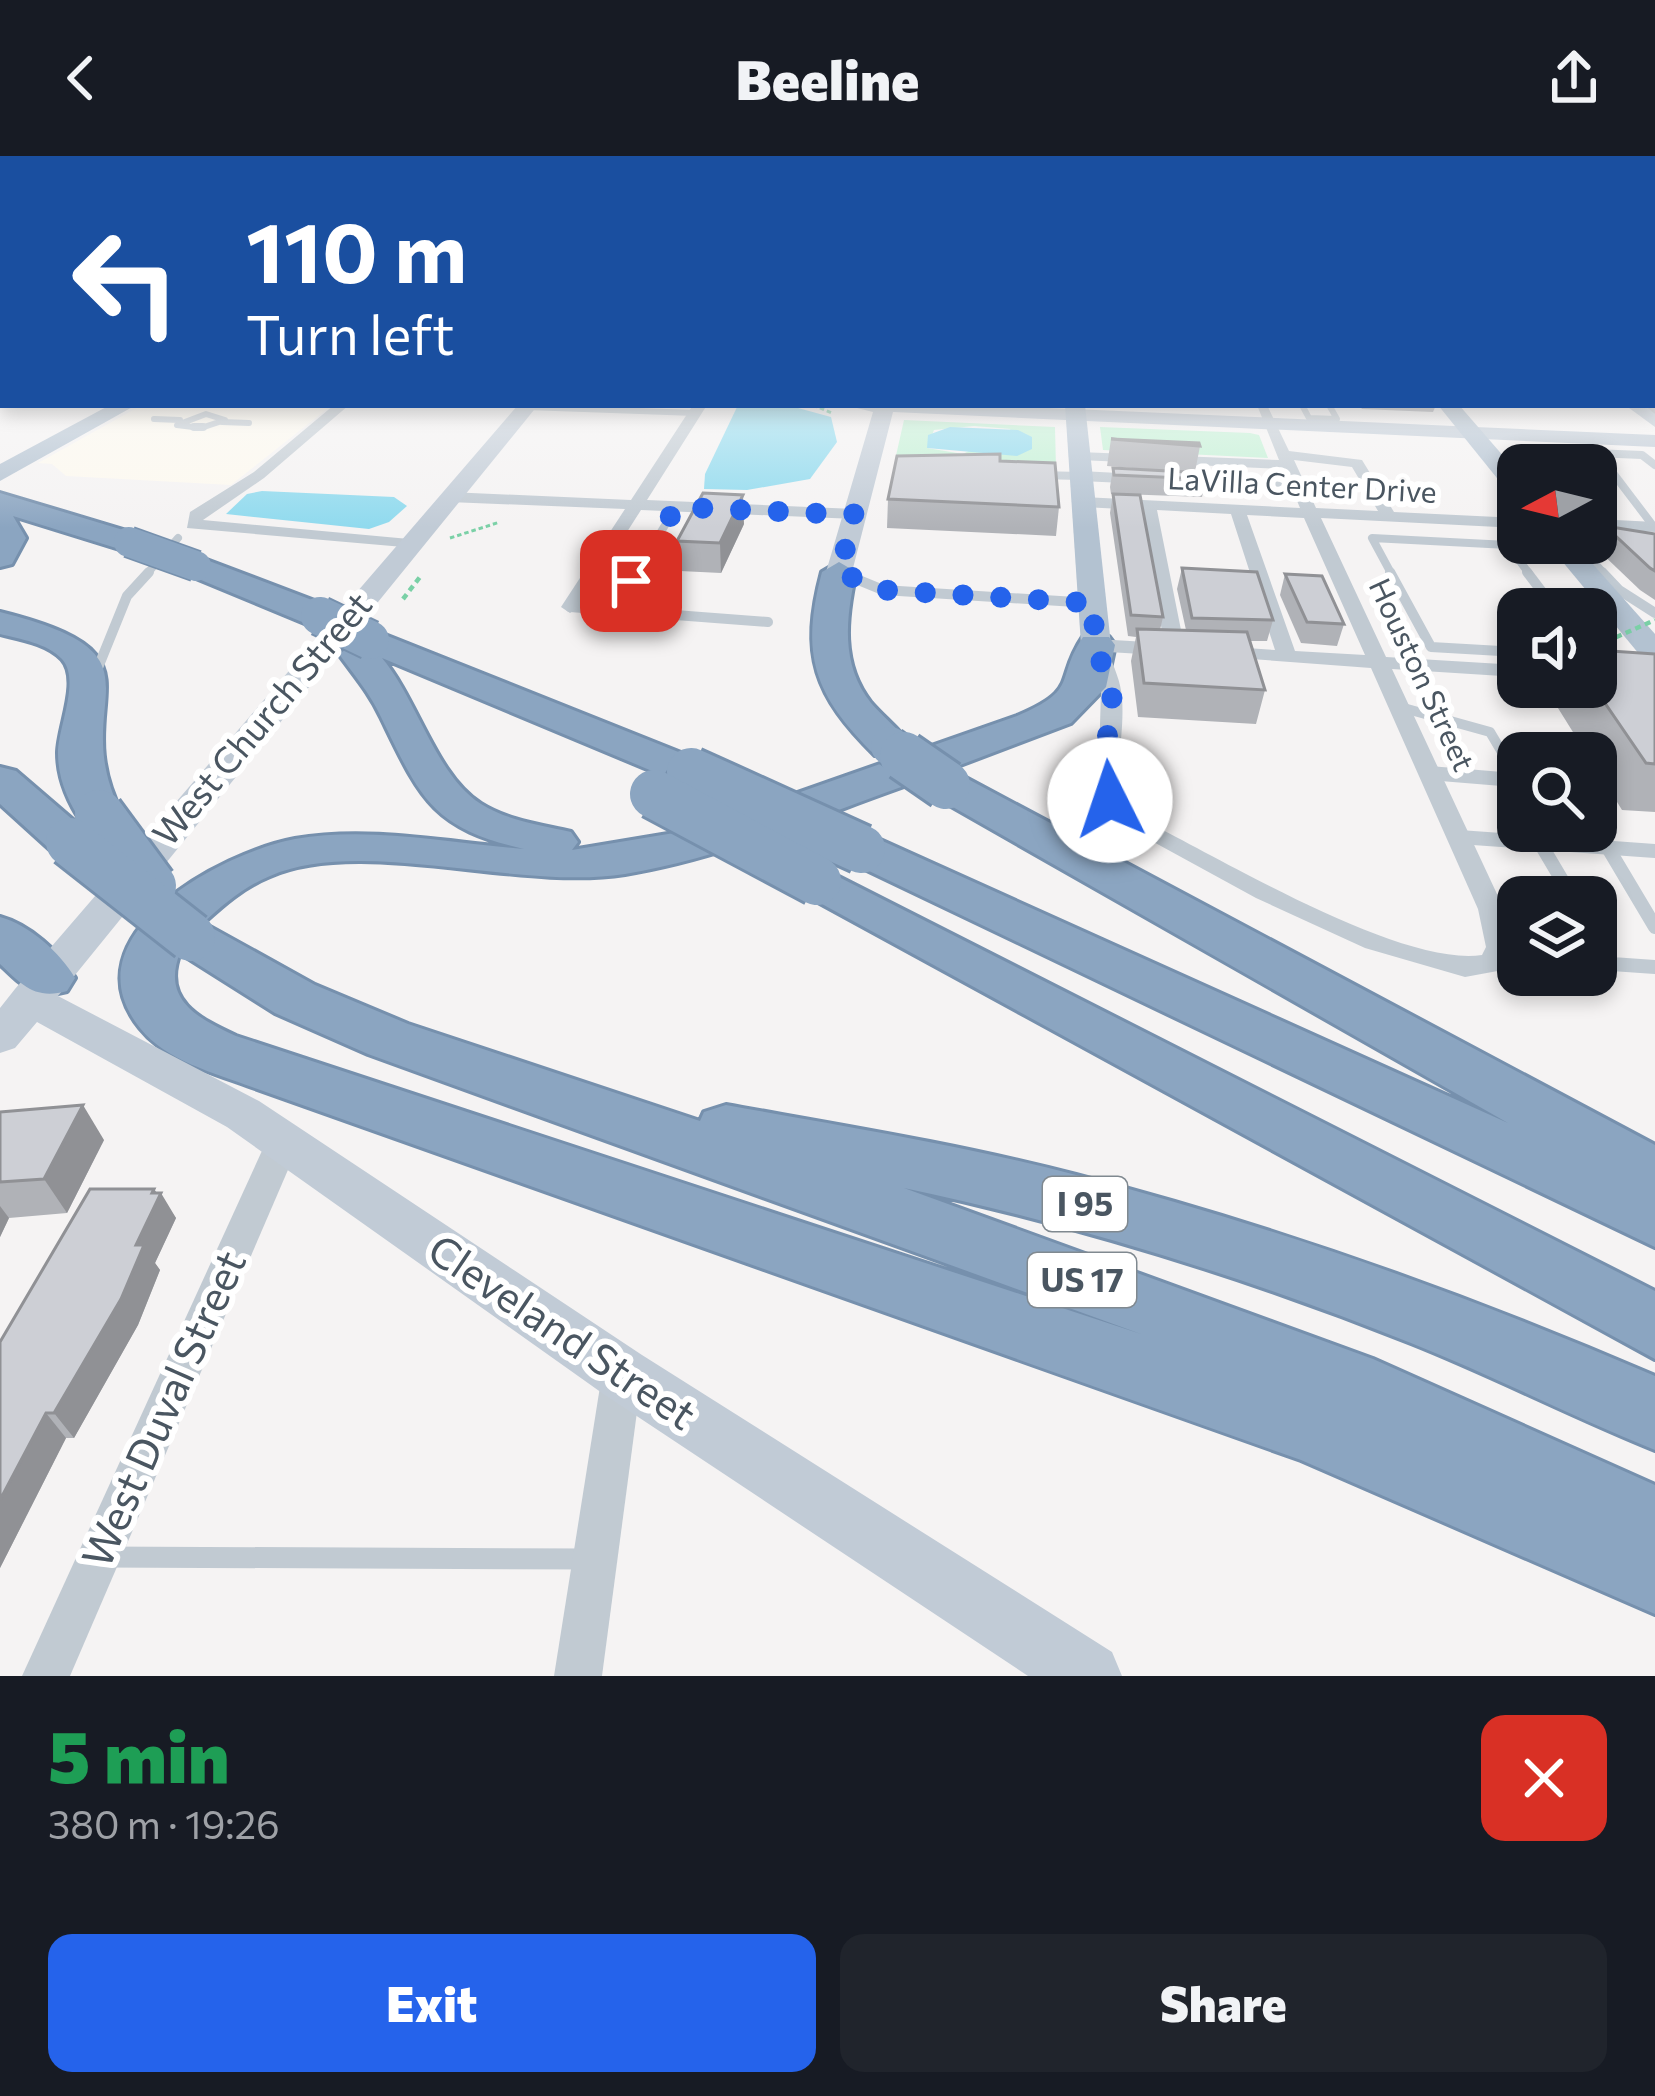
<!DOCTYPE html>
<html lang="en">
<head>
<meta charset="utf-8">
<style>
	body { margin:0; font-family:Commissioner,sans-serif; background:#20242c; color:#f1f3f6; height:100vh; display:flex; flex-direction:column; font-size:45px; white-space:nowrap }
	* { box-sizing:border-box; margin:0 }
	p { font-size:39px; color:#9ea1a6 }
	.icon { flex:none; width:66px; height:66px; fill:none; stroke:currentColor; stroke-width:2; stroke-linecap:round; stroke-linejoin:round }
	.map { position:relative; height:1520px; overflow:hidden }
	.panel { display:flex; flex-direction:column; background:#171b24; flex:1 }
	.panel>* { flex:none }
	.guide { position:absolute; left:0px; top:0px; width:1656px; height:252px; box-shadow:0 6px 18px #0003; background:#1a4fa0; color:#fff; overflow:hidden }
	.needle { width:78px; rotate:263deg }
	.buttons { position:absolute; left:1497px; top:288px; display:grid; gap:24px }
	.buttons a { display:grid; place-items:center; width:120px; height:120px; border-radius:24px; background:#171b24; box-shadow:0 6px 18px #0003; font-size:60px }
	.pin { position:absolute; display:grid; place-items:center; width:102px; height:102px; color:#fff; margin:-51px; border-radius:24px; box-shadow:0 6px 18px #0006 }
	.me { position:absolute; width:132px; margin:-66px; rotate:356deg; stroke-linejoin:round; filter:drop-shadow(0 0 9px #0008) }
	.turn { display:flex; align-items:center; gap:42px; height:252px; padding:0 48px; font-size:54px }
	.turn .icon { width:156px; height:156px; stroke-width:2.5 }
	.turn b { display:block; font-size:84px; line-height:102px }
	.round { display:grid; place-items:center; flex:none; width:126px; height:126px; border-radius:24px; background:#20242c }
	.headline { display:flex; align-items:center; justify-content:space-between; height:204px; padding:0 48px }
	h1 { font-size:72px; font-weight:800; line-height:90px; color:#1e9e55 }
	.button { display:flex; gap:24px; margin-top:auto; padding:24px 48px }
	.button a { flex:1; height:138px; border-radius:24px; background:#2563eb; color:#fff; font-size:48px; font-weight:800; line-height:138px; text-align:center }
	.button a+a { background:#20242c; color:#f1f3f6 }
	header { display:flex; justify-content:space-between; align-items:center; height:156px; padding:0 48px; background:#171b24; font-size:54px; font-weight:800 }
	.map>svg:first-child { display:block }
</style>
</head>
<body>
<header><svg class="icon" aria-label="back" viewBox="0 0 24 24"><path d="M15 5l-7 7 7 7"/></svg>Beeline<svg class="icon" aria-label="share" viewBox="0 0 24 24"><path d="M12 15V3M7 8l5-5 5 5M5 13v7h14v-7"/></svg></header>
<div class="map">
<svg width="1655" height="1520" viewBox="0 0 1655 1520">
	<rect width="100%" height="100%" fill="#f5f3f3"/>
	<path fill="#fdf9ef" d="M142,249H332L231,329L66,320L52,308L38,307Z"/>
	<g fill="#c3f1d5" fill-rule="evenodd">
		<path d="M904,264L1055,271L1056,312L895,304ZM974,270L1011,273L963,298L927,292L934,274Z"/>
		<path d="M1100,271L1250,277L1259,279L1268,302L1103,294Z"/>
	</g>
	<g fill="#90daee">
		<path d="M738,249H787L831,261L837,286L810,323L747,334L704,333L705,318Z"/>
		<path d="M950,271L1018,274L1032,281V293L1017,300L927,292L928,279Z"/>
		<path d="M262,335L394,341L407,350L389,366L369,373L226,358L247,338Z"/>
	</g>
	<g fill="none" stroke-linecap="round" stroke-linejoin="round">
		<g stroke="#7690ad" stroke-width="6">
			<g id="highway">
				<path d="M3,216V231L0,232V217Z"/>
				<path d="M0,337L140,379L145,386L129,396L13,360L26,382L12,408L0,411Z"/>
				<path d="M196,400L333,452L338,460L333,468H307L184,417L179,410Z"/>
				<path d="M839,406L856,416C846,461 840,508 871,547C884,562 900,574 911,590L905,599H875C814,539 800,499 822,416Z"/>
				<path d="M0,456C180,501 62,542 122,658L115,668H83C68,646 58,623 58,597C58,571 81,524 62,503C47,487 20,483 0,478Z"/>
				<path d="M370,473L706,607L713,616L706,625H676L382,502C418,545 436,620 481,648C508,665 541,669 571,676L578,686L572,694L692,674L1017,560C1081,533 1054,524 1083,481H1109L1115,489L1106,531L1071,567L939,617L962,620L1655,989V1091L844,703L837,693L844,683H878L1508,967L930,638L924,629L930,621C829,655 730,701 625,718C518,735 361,680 270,720C243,731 224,748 203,767L315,829L408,868L700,965L704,956L726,949C843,970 961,989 1076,1019C1274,1070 1467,1139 1655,1220V1294C1573,1261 1494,1220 1411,1187C1246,1121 1078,1069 904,1032L1373,1203L1655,1329V1458L1301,1304L252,931C215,917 166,905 140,872C66,780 221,697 295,683C370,670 449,687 524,693C431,672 420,641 381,561C370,537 354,519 339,498L354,488L357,476ZM180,797L275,857L368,898L1141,1178L236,880C199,863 161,844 180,797Z"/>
				<path d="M0,611L16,615L87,676L94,686L87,696H53L0,648Z"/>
				<path d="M817,710L1655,1135V1203L800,736L792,725L800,714Z"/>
				<path d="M0,761C29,769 60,796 75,822L67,835C35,844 22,829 0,808Z"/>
			</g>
		</g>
		<g stroke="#7ad0a6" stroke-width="3" stroke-dasharray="4.5 3" stroke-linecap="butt">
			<path d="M813,249L832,257"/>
			<path d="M450,382L500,366"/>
		</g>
		<path stroke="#7ad0a6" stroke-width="4.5" stroke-dasharray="6 4.5" stroke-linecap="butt" d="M403,443L420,421"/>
		<g stroke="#c1cad2" stroke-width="6">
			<path d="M1302,249L1309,262L1337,263L1329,249"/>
			<path d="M527,251L695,257"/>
			<path d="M206,258L225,264L201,272L177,269Z"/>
			<path d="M154,263L180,264"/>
			<path d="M222,266L249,267"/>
		</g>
		<g stroke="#c1cad2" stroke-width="8">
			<path d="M194,271H203"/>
			<path d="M1597,296L1654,371"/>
			<path d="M1555,309L1545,295L1642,299L1655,309"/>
			<path d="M1038,319L1081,320"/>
			<path d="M1577,387L1605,419"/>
			<path d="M839,416L845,419"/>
			<path d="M146,419L178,382"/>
			<path d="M635,419L676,351"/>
			<path d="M1392,419L1372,382L1508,389L1530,419"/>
		</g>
		<g stroke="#c1cad2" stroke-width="10">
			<path d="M839,416L883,434L1092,447"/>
			<path d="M1390,416L1431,491L1518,496"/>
			<path d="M1527,416L1555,453"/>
			<path d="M1602,416L1619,434L1655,457"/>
			<path d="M586,423L674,428"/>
			<path d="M631,425L637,416"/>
			<path d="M570,451L768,466"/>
			<path d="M95,519L127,440L149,416"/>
			<path d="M1400,551L1490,576L1506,603"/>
		</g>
		<g stroke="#c1cad2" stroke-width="14">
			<path d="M1429,617L1502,623L1514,617L1504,600"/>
			<path d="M1459,681L1655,695"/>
			<path d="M1540,687L1572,741"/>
			<path d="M1608,692L1655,771"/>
			<path d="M1596,781L1612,808L1655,811"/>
		</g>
		<path stroke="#c1cad2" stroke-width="21" d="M102,1401L590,1403"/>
		<g fill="#c1cad2" fill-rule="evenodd">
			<path d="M334,249H349L264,322L203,364L409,383L415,384V392L187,372L190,356L254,316Z"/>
			<path d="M693,249H707L647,344L855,353L863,358L855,363L641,354L579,451L570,457L561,451L625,353L449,346L441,341L449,336L631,344Z"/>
			<path d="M1257,249H1267L1289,295L1362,304L1394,356L1518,362V372L1321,362L1386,501L1518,509V521L1392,513L1504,753L1514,791L1503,814L1465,821L1365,792L1256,742L1117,666L1098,632L1101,537L1086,489L1096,483L1164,487L1141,354L1083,351L1075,346L1083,341L1300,352L1293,335L1081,325L1073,320L1081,315L1288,326L1283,313L1079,304L1072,300L1079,296L1279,304ZM1294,304L1352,311L1378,355L1316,352ZM1157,354L1231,358L1275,494L1217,490L1210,492V500L1371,512L1478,753L1486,791L1482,799C1402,811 1227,706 1151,668C1103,631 1126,593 1122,542C1121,526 1114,511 1108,496L1175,500L1185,494ZM1247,359L1304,362L1365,499L1295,495Z"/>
			<path d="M1596,363L1655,366V376L1596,373Z"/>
			<path d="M283,973L295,977L300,986L70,1520H22L266,986L271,977Z"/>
			<path d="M622,1200L636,1205L642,1218L602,1520H554L602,1218L608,1205Z"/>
		</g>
		<g fill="#c1cbd6" fill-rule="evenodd">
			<path d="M518,249H538L58,840L259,945L642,1199L1112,1496L1122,1520H1028L602,1237L227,971L37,866L15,892L0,897V852L15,833Z"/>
			<path d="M845,249H985L1655,279V291L893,256L852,416L839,424L826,416L873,256Z"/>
			<path d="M1625,249H1647L1655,255V271Z"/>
		</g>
		<g fill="#b3c2d1" fill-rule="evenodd">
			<path d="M3,207V219L0,220V208Z"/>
			<path d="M110,249H136L0,325V308Z"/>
			<path d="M1065,249H1085L1111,489L1096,498L1081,489Z"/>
			<path d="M1438,249H1459L1518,317V339L1509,337Z"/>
			<path d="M1547,387H1574L1655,478V506L1644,504Z"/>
		</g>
		<use href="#highway" fill="#8ba5c1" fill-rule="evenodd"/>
		<path stroke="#b5b8bd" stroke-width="4.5" d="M1648,249L1655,255"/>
		<g stroke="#7690ad" stroke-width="33" stroke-linecap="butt">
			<path id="highway-bridge-far2" d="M129,386L196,410"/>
		</g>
		<g stroke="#7690ad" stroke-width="42" stroke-linecap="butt">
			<g id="highway-bridge-far1">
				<path d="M320,460L370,484"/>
				<path d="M890,590L908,603"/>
			</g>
		</g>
		<g stroke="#7690ad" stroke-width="54" stroke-linecap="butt">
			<g id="highway-bridge">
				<path d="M904,600L946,629"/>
				<path d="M691,616L861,693"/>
				<path d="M654,638L817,725"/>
				<path d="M99,658L152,730"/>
				<path d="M70,686L191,781"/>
			</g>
		</g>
		<path stroke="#7ad0a6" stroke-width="4.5" stroke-dasharray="6 4.5" stroke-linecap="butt" d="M1613,501L1603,487L1655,464"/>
		<use href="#highway-bridge-far2" stroke="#8ba5c1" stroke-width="30"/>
		<use href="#highway-bridge-far1" stroke="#8ba5c1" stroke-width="38"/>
		<use href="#highway-bridge" stroke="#8ba5c1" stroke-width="48"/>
	</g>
	<g fill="#b0b2b7">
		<rect x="1653" y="160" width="2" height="50"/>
		<path d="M1359,249H1436L1433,256L1362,253Z"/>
		<path d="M1111,283L1200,290L1195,316L1206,323L1202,341L1122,338L1163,461L1160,474H1186L1177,433L1182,412L1273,464L1267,485H1250L1265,534L1256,568L1138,561L1131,505L1136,481L1128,480L1110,357L1113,338H1111L1110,331L1113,312L1183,316L1107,310Z"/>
		<path d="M1000,305L1059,351L1056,380L887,372L888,343Z"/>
		<path d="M744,368L721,417L680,415L677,385Z"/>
		<path d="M1605,370L1655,378V444L1640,434L1596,392Z"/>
		<path d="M1285,418L1344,468L1337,490L1301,487L1280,439Z"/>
		<path d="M1655,498V656L1622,654L1596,612V597H1586L1548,536L1550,531H1596Z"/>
		<path d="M0,956L104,984L67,1057L9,1062L0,1081Z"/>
		<path d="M154,1033L176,1062L155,1107L160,1114L138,1169L74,1282H66L0,1412V1186Z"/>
	</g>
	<g fill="#909195">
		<path d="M743,339L744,368L721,417L720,387Z"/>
		<path d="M83,949L104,984L67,1057L44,1023Z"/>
		<path d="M154,1033L159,1041L161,1037L176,1062L155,1107L160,1114L138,1169L74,1282L54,1257L136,1089Z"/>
		<path d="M0,1050L9,1062L0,1081Z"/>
		<path d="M46,1257L66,1282L0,1412V1344Z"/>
	</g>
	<g fill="#cdcfd5" stroke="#909195" stroke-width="3">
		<path d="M1111,283L1199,287L1200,290Z"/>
		<path d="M1000,298V305L1055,307L1059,351L888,343L897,300Z"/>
		<path d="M1113,312L1204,317L1206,323L1114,319Z"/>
		<path d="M703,337L743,339L720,387L677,385Z"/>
		<path d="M1113,338L1140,339L1163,461L1131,459Z"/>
		<path d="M1605,370L1655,378V415L1650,412Z"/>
		<path d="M1182,412L1257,416L1273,464L1192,462Z"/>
		<path d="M1285,418L1322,420L1344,468L1307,466Z"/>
		<path d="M1137,473L1247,476L1265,534L1144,527Z"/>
		<path d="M1596,494L1655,498V608L1646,607L1594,531H1596Z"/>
		<path d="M83,949L44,1023L0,1026V956Z"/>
		<path d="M90,1033H154L152,1037H161L136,1089H144L121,1143L54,1257H46L0,1344V1186Z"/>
	</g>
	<linearGradient id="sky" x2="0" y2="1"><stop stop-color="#85c3ea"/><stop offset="0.43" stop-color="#fafafa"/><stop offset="1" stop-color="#fafafa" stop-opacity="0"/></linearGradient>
	<rect width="1655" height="372" fill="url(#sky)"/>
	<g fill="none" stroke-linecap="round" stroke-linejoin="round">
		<path stroke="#2563eb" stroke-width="21" stroke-dasharray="0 37.8" d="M631,425L676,351L836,358H855L839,416L883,434L1092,447L1096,489L1112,542L1106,592L1110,644"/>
	</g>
	<g text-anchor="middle" stroke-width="12" stroke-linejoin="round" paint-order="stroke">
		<g font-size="30" fill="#4a5661" stroke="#fff">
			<text transform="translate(1302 330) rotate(3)" y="10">LaVilla Center Drive</text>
			<text transform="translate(1421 519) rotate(65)" y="10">Houston Street</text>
		</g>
		<g fill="#fff" stroke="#808990" stroke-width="3">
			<rect x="1043" y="1021" width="84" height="54" rx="9"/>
			<rect x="1028" y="1097" width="108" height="54" rx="9"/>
		</g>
		<g font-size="33" font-weight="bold" fill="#4a5661">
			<text x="1085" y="1060">I 95</text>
			<text x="1082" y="1136">US 17</text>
		</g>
		<g font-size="36" fill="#4a5661" stroke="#fff">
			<text transform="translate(262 563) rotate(-50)" y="13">West Church Street</text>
		</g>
		<g font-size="42" fill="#4a5661" stroke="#fff">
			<text transform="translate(562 1176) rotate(34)" y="15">Cleveland Street</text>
			<text transform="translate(164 1253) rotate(-66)" y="15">West Duval Street</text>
		</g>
	</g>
</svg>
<div class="buttons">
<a><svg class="needle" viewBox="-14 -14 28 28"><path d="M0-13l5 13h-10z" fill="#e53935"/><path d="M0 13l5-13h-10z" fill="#9ea1a6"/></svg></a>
<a><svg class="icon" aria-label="sound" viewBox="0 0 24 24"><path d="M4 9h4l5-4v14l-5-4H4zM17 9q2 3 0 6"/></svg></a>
<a><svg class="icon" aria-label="search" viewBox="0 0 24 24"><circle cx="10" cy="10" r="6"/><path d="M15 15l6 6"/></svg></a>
<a><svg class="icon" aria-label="layers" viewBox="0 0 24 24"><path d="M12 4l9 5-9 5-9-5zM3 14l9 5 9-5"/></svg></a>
</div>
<div class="pin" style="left:631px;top:425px;background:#d93025"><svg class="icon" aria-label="arrive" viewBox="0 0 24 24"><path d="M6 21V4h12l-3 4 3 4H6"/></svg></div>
<svg class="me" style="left:1110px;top:644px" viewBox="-20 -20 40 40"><circle r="19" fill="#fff"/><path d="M0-13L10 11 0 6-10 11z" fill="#2563eb"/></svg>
<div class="guide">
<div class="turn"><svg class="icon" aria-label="left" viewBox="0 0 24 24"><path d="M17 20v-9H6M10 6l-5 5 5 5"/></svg><div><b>110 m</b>Turn left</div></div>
</div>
</div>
<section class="panel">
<div class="headline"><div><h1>5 min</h1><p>380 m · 19:26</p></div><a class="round" style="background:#d93025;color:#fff"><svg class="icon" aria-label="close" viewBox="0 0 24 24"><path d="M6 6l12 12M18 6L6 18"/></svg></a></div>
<div class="button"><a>Exit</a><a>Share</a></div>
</section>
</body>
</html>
